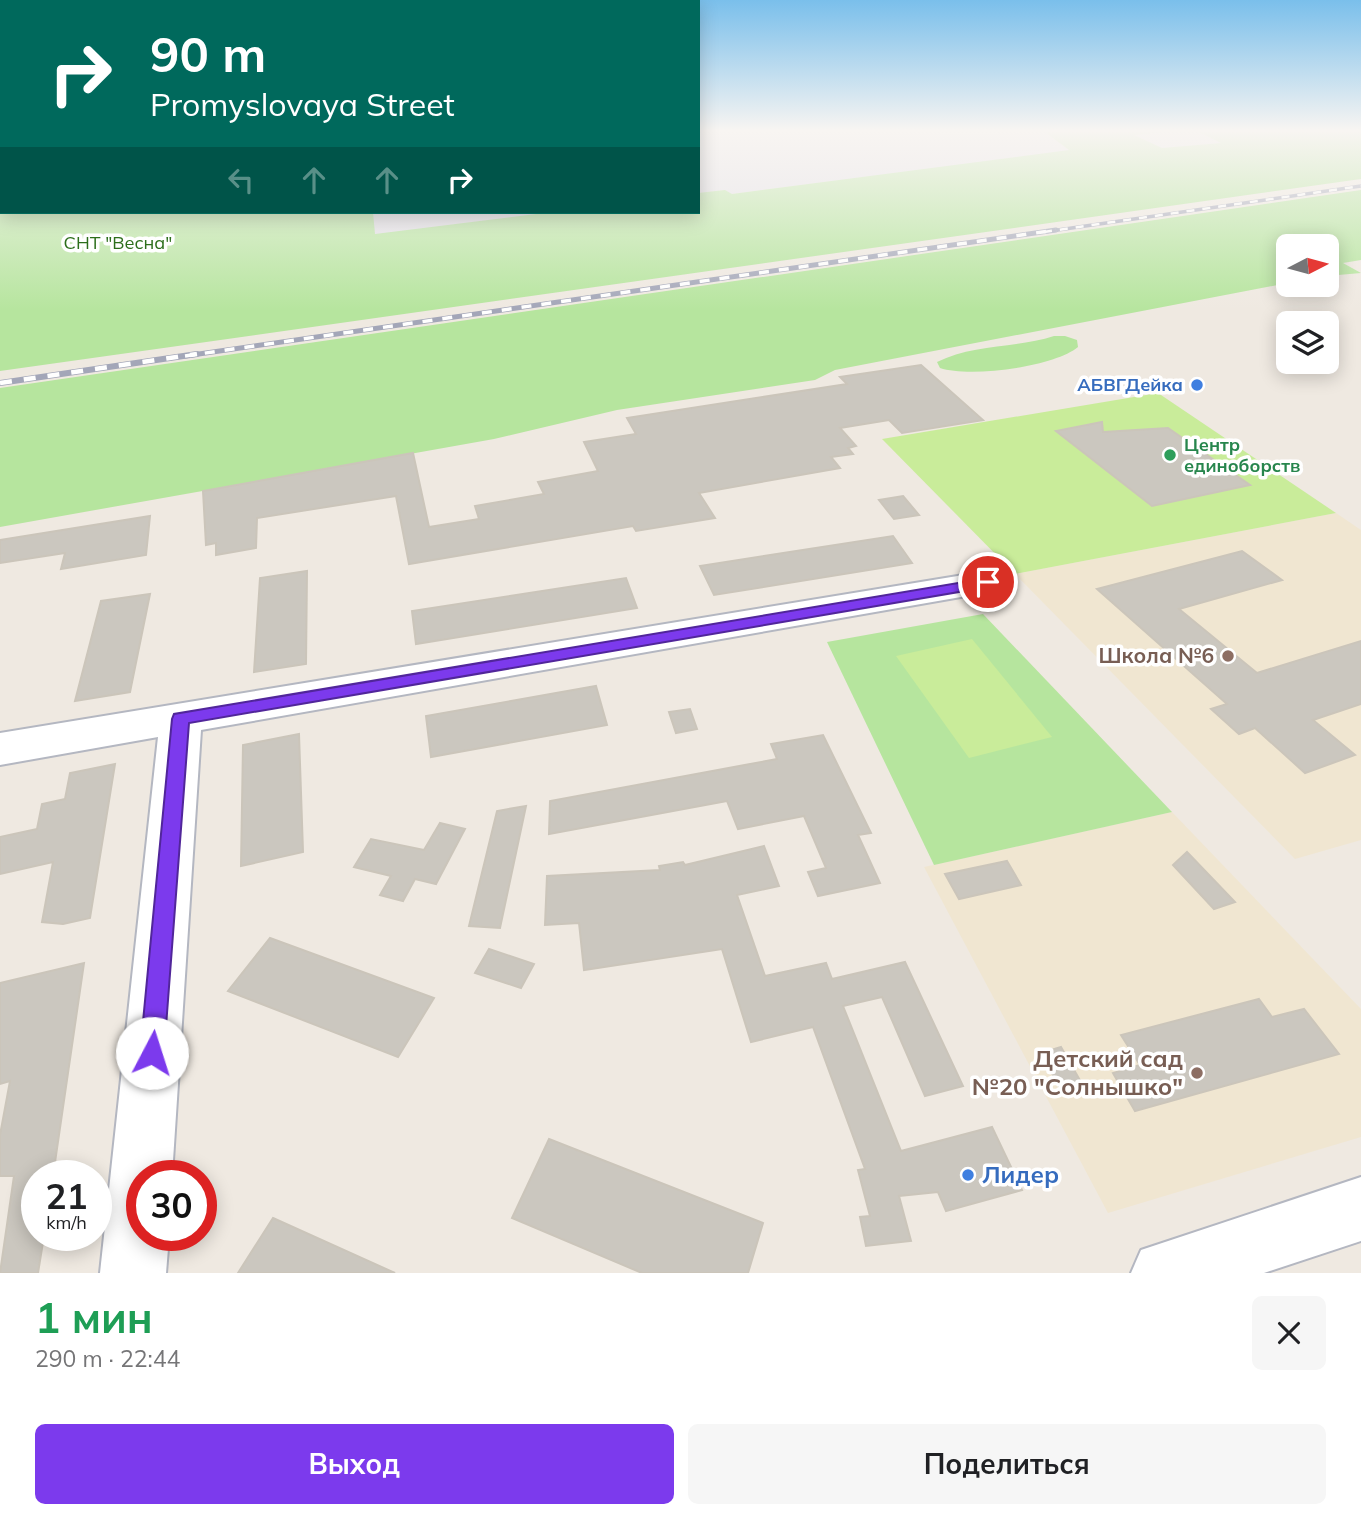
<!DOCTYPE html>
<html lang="ru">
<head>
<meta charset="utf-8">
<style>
	body { margin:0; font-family:Mulish,sans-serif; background:#f6f6f6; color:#202124; height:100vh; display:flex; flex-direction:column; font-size:26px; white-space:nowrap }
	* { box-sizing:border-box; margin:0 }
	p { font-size:23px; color:#757577 }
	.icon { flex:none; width:38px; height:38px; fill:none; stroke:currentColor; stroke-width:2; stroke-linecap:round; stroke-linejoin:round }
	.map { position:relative; height:1273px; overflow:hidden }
	.sheet { display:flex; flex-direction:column; background:#fff; flex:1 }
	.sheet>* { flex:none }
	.top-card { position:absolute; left:0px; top:0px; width:700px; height:214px; box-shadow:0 4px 18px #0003; background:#00695c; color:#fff; overflow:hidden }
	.needle { width:46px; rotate:84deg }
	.controls { position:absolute; left:1276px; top:234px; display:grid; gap:14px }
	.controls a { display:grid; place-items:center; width:63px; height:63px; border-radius:10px; background:#fff; box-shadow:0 4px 18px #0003; font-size:35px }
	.speed { position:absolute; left:21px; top:1160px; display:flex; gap:14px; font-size:35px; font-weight:700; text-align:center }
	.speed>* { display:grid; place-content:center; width:91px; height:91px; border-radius:50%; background:#fff; box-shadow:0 4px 18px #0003; line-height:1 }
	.speed small { font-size:18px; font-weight:400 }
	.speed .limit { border:10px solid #d22; background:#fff; color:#111 }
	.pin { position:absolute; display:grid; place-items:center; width:60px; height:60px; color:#fff; margin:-30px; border:4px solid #fff; border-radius:50%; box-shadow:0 2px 7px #0007 }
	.me { position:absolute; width:77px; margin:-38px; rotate:5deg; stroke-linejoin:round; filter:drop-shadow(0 0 5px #0008) }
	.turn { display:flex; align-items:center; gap:24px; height:147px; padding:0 35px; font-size:32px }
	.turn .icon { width:91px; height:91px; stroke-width:2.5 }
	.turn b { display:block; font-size:49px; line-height:60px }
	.lanes { display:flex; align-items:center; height:66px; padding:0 35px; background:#0003; justify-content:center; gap:35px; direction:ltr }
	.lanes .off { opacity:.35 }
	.round { display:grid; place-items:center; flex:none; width:74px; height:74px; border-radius:10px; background:#f6f6f6 }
	.headline { display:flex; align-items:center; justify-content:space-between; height:119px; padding:0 35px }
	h1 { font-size:42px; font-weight:700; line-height:52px; color:#1e9e55 }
	.cta { display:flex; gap:14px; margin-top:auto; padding:14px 35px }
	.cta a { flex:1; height:80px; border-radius:10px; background:#7c3aed; color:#fff; font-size:28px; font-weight:700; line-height:80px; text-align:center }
	.cta a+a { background:#f6f6f6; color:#202124 }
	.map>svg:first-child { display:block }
</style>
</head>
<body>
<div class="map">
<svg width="1361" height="1273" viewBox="0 0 1361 1273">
	<rect width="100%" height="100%" fill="#efe9e1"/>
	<g fill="#e3e1e8">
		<path d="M698,132H941L944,135L1045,132L1070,151L731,194L725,190L698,193Z"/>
		<path d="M1162,132H1199L1223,143L1162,148L1133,135Z"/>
		<path d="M373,212H552L374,235Z"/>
	</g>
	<g fill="#f0e6d1">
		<path d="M1336,513L1361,530V840L1295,859L1015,574Z"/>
		<path d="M1172,812L1361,1009V1137L1108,1213L924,867Z"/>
	</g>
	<g fill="#b6e59e">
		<path d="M0,132L2,212H373L375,234L552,212H698V193L725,190L732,194L1069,150L1045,132H1162L1134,135L1162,148L1221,143L1199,132H1361V179L0,371Z"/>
		<path d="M1361,190V260L1343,263L1361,273L1327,276L1326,247H1288V283L835,370L815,380L617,410L494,439L0,527V388Z"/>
		<path d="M1054,336H1065L1077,340L1078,347C1054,367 970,378 940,368L937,362C972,344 1017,348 1054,336Z"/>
		<path d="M983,614L1172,812L934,865L827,642Z"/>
	</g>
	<g fill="#c9ec9a">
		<path d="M1158,393L1336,513L1015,574L882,439Z"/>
		<path d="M972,639L1052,737L969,758L896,656Z"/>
	</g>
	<g fill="#cbc7bf" stroke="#cbc5ba" stroke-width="2">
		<path d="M921,365L983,420L902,433L889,420L840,428L856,446L848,448L853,454L831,457L840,468L699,493L715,518L636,531L633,526L409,564L396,496L257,518L256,548L216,555V543L206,545L203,491L413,453L429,527L479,519L475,506L544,494L538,482L598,471L584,442L636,434L627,418L847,384L840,377Z"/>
		<path d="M1102,422L1103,432L1168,428L1250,485L1152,506L1056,431Z"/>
		<path d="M903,496L919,515L894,519L879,500Z"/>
		<path d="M150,516L146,555L61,569L65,553L0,563V540Z"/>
		<path d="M893,536L912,563L714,595L700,566Z"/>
		<path d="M1242,551L1282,580L1179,609L1257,673L1361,641V704L1313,720L1355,755L1305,773L1255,728L1239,734L1211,709L1227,704L1097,589Z"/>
		<path d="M307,571L306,664L254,672L260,578Z"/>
		<path d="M626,578L637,608L416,644L412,611Z"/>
		<path d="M150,594L130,692L75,701L101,601Z"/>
		<path d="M596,686L607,725L431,757L426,716Z"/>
		<path d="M690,709L697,729L676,733L669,712Z"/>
		<path d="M299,734L303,852L241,866L243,745Z"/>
		<path d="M823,735L871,833L858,835L880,883L818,896L808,872L826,868L804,816L738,829L727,801L549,834L550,801L777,759L771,744Z"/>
		<path d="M115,764L90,918L63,924L42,922L53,862L0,874V837L37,829L42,804L65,799L70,773Z"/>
		<path d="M526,806L500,928L469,926L497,811Z"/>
		<path d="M440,823L465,829L436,884L415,879L403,901L380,895L391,876L354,867L371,839L424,850Z"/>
		<path d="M764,846L779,886L737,895L765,976L826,963L832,979L905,962L963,1086L925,1096L882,997L843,1006L901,1151L992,1127L1022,1190L946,1211L938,1192L899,1196L911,1241L866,1246L860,1217L870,1216L858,1170L865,1169L813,1027L751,1042L722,949L584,970L579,923L545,925L547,876L660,870L659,866L683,862L685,865Z"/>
		<path d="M1187,852L1235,902L1214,909L1173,865Z"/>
		<path d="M1007,861L1021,885L959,899L945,874Z"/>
		<path d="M270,938L434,998L398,1057L228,991Z"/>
		<path d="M489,949L534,964L521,988L475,973Z"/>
		<path d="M84,963L53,1176H37V1236H44L38,1273H0L14,1176H0V1135L10,1081L0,1084V983Z"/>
		<path d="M1259,999L1272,1017L1304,1009L1339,1054L1135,1111L1113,1073L1140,1065L1121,1035Z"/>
		<path d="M1061,1047L1082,1084L1061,1090L1041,1053Z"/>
		<path d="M549,1139L763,1223L748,1273H642L512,1218Z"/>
		<path d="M273,1218L395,1273H238Z"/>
	</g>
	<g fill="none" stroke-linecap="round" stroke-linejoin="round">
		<g stroke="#b4b7c1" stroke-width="4">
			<g id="minor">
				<path d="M988,571L1001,574L1006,582L1001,590L201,730L172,1176H142V1236H169L166,1273H100L158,737L0,765V733Z"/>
				<path d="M1361,1177V1241L1264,1273H1131L1141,1250Z"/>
			</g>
		</g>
		<use href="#minor" fill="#fff" fill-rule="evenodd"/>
		<g stroke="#a3a6b8" stroke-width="3.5">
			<path id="rail-far2" d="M1044,232L1361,186"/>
		</g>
		<g stroke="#a3a6b8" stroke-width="5">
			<path id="rail-far1" d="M185,356L1056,230"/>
		</g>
		<g stroke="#a3a6b8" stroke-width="6">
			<path id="rail" d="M0,383L197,354"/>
		</g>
		<use href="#rail-far2" stroke="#fff" stroke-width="2.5" stroke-dasharray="8" stroke-linecap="butt"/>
		<use href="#rail-far1" stroke="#fff" stroke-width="3.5" stroke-dasharray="10" stroke-linecap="butt"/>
		<use href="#rail" stroke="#fff" stroke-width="4.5" stroke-dasharray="12" stroke-linecap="butt"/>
	</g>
	<linearGradient id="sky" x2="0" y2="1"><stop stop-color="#7abfeb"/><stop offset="0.42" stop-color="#f8f5f2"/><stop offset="1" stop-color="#f8f5f2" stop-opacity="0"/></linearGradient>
	<rect width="1361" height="311" fill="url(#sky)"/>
	<path fill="#7c3aed" stroke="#51269a" stroke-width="2" d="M988,578L996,582L994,586L189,723L164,1053L160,1061L152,1064L144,1061L140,1053L172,719L174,714Z"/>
	<g fill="#3f7fe0" stroke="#fff" stroke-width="2.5">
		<circle cx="1197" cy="385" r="7"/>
		<circle cx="968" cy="1175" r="7"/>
	</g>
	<circle fill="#2e9e5b" stroke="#fff" stroke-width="2.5" cx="1170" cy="455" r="7"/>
	<g fill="#8d6e63" stroke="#fff" stroke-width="2.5">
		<circle cx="1228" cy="656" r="7"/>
		<circle cx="1197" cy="1073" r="7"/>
	</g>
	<g text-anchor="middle" stroke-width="7" stroke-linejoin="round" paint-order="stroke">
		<g font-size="18" fill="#2c6e1b" stroke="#fff">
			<text x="118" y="249">СНТ "Весна"</text>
		</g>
		<g font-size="18" font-weight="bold" fill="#366cbe" stroke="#fff" text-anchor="end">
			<text x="1183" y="391">АБВГДейка</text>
		</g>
		<g font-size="18" font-weight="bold" fill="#27864d" stroke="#fff" text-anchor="start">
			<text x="1184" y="451">Центр<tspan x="1184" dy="21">единоборств</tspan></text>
		</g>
		<g font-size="21" font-weight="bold" fill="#785e54" stroke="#fff" text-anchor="end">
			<text x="1214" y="663">Школа №6</text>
		</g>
		<g font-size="24" font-weight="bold" fill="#785e54" stroke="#fff" text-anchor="end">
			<text x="1183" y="1067">Детский сад<tspan x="1183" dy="28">№20 "Солнышко"</tspan></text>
		</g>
		<g font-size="24" font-weight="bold" fill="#366cbe" stroke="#fff" text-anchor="start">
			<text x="982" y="1183">Лидер</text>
		</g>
	</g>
</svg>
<div class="controls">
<a><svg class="needle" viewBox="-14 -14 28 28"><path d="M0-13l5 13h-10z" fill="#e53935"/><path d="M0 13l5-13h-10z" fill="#757577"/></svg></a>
<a><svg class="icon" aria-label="layers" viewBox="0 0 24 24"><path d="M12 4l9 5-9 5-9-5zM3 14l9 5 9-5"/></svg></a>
</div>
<div class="speed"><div>21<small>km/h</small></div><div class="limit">30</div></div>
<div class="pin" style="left:988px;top:582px;background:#d93025"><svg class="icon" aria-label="arrive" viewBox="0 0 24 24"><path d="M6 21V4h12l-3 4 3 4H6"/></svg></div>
<svg class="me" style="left:152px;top:1053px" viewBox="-20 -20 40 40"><circle r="19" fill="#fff"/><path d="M0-13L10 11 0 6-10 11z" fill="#7c3aed"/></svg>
<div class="top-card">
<div class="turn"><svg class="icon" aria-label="right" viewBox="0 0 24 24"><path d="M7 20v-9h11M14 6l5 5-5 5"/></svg><div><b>90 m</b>Promyslovaya Street</div></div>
<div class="lanes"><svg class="icon off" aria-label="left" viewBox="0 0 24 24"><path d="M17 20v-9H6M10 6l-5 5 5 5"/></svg><svg class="icon off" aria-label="ahead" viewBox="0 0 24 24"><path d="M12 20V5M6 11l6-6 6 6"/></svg><svg class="icon off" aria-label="ahead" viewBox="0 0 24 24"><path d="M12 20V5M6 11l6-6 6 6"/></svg><svg class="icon" aria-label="right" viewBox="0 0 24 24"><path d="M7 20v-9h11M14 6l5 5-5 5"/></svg></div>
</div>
</div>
<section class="sheet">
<div class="headline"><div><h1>1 мин</h1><p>290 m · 22:44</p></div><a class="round"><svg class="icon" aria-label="close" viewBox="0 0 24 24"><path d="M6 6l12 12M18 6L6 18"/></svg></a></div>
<div class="cta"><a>Выход</a><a>Поделиться</a></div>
</section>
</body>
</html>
